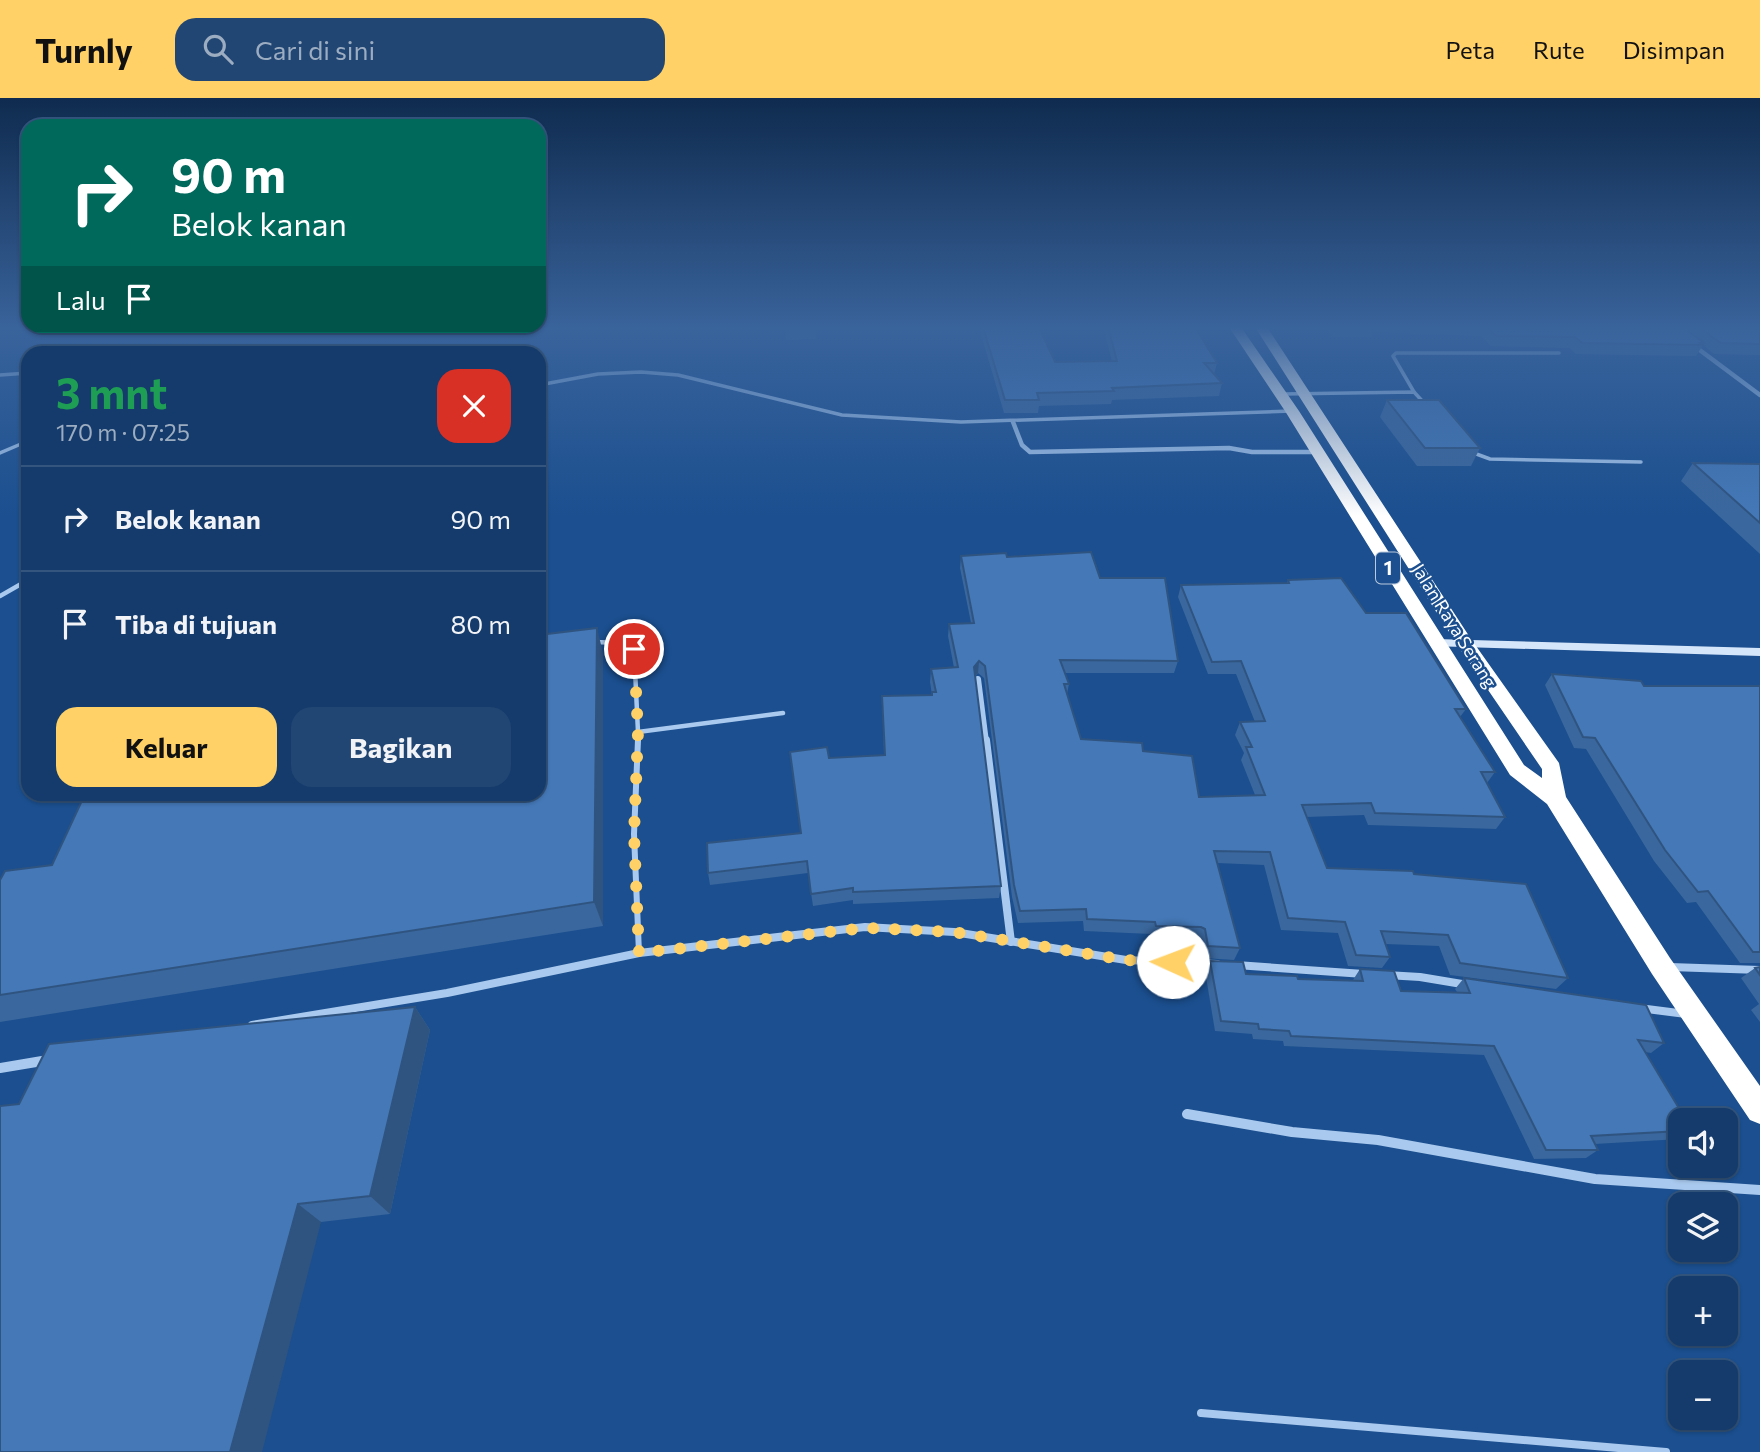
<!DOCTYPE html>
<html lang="id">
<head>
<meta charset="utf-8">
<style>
	body { margin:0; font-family:Commissioner,sans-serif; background:#214673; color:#f1f3f6; height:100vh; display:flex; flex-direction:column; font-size:26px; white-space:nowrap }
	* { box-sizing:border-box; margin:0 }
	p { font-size:23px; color:#9dadc1 }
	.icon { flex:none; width:38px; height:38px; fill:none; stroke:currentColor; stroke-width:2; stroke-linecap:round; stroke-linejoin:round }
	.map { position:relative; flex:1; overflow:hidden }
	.side { position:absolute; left:21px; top:248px; width:525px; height:455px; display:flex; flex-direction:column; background:#143b6b; border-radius:21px; box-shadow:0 2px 5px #0004,0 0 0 2px #33557e }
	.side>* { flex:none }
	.top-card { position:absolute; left:21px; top:21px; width:525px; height:214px; border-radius:21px; box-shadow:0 2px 5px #0004,0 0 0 2px #33557e; background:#00695c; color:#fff; overflow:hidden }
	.controls { position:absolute; left:1668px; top:1010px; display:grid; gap:14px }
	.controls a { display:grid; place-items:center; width:70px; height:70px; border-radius:14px; background:#143b6b; box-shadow:0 2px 5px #0004,0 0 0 2px #33557e; font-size:35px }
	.pin { position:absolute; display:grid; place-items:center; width:60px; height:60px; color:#fff; margin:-30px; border:4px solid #fff; border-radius:50%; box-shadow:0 2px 7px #0007 }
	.me { position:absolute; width:77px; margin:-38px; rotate:272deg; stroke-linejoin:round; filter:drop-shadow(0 0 5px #0008) }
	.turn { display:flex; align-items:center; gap:24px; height:147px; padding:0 35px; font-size:32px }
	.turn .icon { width:91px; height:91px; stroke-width:2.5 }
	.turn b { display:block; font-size:49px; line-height:60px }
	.then { display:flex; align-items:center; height:66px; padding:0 35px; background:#0003; gap:14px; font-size:26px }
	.round { display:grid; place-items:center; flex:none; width:74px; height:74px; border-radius:21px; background:#214673 }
	.head { display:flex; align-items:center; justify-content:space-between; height:119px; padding:0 35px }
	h1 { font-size:42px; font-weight:700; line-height:52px; color:#1e9e55 }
	.button { display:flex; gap:14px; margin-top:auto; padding:14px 35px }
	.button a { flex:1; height:80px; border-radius:21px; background:#ffd166; color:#111; font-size:28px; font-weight:700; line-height:80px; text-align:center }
	.button a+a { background:#214673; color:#f1f3f6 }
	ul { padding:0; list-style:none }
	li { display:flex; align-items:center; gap:21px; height:105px; padding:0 35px; border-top:2px solid #33557e }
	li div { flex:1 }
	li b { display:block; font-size:26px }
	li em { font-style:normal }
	header { display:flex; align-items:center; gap:42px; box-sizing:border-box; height:98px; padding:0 35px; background:#ffd166; color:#111 }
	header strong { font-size:33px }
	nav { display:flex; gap:38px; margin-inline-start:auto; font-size:24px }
	.search { width:490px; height:63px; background:#214673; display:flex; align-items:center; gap:18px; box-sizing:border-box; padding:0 24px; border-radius:21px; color:#9dadc1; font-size:26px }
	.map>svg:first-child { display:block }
</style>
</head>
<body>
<header>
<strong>Turnly</strong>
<div class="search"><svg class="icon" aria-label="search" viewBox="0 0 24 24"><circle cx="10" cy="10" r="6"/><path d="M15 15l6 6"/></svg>Cari di sini</div>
<nav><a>Peta</a><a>Rute</a><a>Disimpan</a></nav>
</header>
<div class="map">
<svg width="1760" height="1354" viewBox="0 0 1760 1354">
	<rect width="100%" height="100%" fill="#1b4f8f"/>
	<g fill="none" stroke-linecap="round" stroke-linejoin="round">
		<g stroke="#a9c9ee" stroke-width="3.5">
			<path d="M0,277L28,275"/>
			<path d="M539,287L598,276L641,274L678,277L842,317L961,324L1292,313"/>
			<path d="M1414,294L1393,258L1396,255H1559"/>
			<path d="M1283,296L1414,294L1425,306"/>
			<path d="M1471,354L1490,361L1641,364"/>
			<path d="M0,355L28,343"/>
		</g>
		<g stroke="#a9c9ee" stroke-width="4.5">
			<path d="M0,498L28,482"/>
			<path d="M593,544L625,545L634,551L638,634"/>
			<path d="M638,644V634L783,615"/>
		</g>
		<path stroke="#a9c9ee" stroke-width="6" d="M638,642L634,736L639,855"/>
		<path stroke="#a9c9ee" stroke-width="8" d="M1201,1315L1666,1354"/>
		<g stroke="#a9c9ee" stroke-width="4.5">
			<path d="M1693,247L1760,297"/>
			<path d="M1013,324L1022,347L1030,354L1229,350L1252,354H1315"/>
		</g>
		<path stroke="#a9c9ee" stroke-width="6" d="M978,581L986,644"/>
		<g stroke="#a9c9ee" stroke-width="8">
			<path d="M986,642L1011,844"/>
			<path d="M1236,867L1364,876"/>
			<path d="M1670,869L1760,872"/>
			<path d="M1386,877L1420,879L1468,887"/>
			<path d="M1639,910L1686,916"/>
			<path d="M252,927L447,895L639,855L865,829L954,834L1126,862L1217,866"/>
		</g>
		<g stroke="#a9c9ee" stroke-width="10">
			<path d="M0,970L48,962"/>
			<path d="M1187,1016L1292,1034L1378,1042L1595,1081L1760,1092"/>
		</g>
		<path fill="#d6e6fa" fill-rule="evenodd" d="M1435,541L1760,550V558L1431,548L1429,545L1431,542Z"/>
		<path fill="#fff" fill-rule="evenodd" d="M1229,229H1241L1299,313L1524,667L1542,680V671L1456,545L1255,229H1267L1471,541L1559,665L1566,699L1670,860L1760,988V1026L1750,1022L1652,876L1547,706L1510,677L1285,313Z"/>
	</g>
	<g fill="#3a679d">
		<path d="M785,229H815L816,241L786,242Z"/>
		<path d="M979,229H1039L1055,264L1112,263L1103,229H1195L1217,265L1214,276L1222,285L1219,298L1112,302L1111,306L1039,308L1038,315H1004Z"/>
		<path d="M1325,229H1760V257L1714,256L1703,247L1696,258L1576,256L1570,250L1491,248L1481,238L1373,234L1371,239H1333Z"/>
		<path d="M1387,302L1480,350L1471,368H1417L1380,319Z"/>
		<path d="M1693,365L1760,366V456L1681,383Z"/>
		<path d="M961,458L1007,459L1100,480L1178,563L1174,575H1065L1069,586L1067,596L1081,641L1143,653L1199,699L1255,697L1241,662L1244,655L1235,637L1240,624H1255L1236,576H1208L1178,499L1181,487L1287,485L1288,482L1366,515L1466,611L1460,619L1495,674L1487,685L1505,719L1496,731L1368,727L1364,717L1306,719L1327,770L1414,776L1568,880L1556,891L1450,877L1439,848L1385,846L1390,859L1382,870L1348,868L1338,835L1281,832L1264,767L1217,765L1240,850L1234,862L1203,860L1200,843L1196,841L1152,840L1151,836L1084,833L1083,823L1018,825L1012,799L984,580L978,575L975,579L1001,788L999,800L853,806V802L813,808L808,775L710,787L708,775L801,735L790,654L829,660L884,657L882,598L932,597L930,584L931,571L954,570L948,538L949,526L971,525L960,470Z"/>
		<path d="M603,555V828L0,924V782L52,767Z"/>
		<path d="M1552,576L1644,588H1760V865H1740L1696,804L1687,805L1654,763L1586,651L1574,650L1545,587Z"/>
		<path d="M1210,863L1246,876L1298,881L1353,882L1360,871L1401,893L1457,894L1455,891L1464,880L1664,945L1651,955L1645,954L1680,1022V1041L1595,1046L1598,1052L1586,1060L1534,1061L1484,957L1284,948L1283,943L1253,941L1252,936L1215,933L1205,873Z"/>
		<path d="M1760,869V924L1751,912L1759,906L1741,880L1755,870Z"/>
		<path d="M415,909L430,932L390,1116L321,1124L19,1006Z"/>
	</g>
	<g fill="#305480">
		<path d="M597,530L603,555V828L594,804Z"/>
		<path d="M979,563L978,575L972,582L974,569Z"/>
		<path d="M415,909L430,932L390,1116L370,1098Z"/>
		<path d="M298,1106L321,1124L262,1354H230Z"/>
	</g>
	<g fill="#4478b7" stroke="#305480" stroke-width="2">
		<path d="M785,229H815L816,230L785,231Z"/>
		<path d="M983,229H1039L1055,264L1117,263L1108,229H1195L1217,265H1204L1222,285L1112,290L1114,293L1037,295L1039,302H1005Z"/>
		<path d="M1488,229H1683L1704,245H1700L1703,247L1582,245L1575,239L1496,238Z"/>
		<path d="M1698,229H1760V246L1721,245Z"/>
		<path d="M1387,302H1439L1480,350H1425Z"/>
		<path d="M1693,365L1760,366V425Z"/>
		<path d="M1091,454L1100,480H1165L1178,563L1060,562L1069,586H1064L1081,641L1142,645L1143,653L1192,658L1199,699L1265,697L1246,649H1252L1240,624L1265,623L1241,563L1212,564L1181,487L1289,485L1288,482L1341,480L1366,515H1406L1466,611H1455L1495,674H1481L1505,719L1375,715L1371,705L1302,707L1327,770L1413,773L1414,776L1526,786L1568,880L1460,865L1448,837L1381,833L1390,859L1356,857L1345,824L1288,820L1270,754L1214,753L1240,850L1208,848L1205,831L1201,829L1156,828L1155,824L1087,821L1086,811L1020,813L1014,787L985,568L979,563L974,569L1001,788L853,794V790L811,796L807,763L708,775L707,745L801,735L790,654L827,649L829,660L885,657L882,598L932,597V594H936L931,571L958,569L949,526L974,525L961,458L1006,455L1007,459Z"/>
		<path d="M597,530L594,804L0,897V782L5,773L52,767L85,696H539V537Z"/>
		<path d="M1552,576L1641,583L1644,588H1760V854H1753L1708,793L1698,794L1665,752L1595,640L1583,639Z"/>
		<path d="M1210,863L1243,864L1246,876L1297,878L1298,881L1363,883L1360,871L1394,873L1401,893L1470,895L1464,880L1646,907L1664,945L1638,942L1686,1022H1680V1033L1591,1038L1598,1052H1546L1494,948L1291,938L1289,933L1259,931L1258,926L1221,923Z"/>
		<path d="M1760,869V877L1755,870Z"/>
		<path d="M415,909L370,1098L298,1106L230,1354H0V1008L19,1006L49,946Z"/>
	</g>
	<linearGradient id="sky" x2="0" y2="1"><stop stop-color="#0f2b4f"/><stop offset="0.55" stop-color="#39639b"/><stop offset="1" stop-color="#39639b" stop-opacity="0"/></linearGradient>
	<rect width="1760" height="418" fill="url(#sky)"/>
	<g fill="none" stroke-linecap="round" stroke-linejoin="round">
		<path stroke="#ffd166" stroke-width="12" stroke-dasharray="0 21.6" d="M634,551L638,634L634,736L639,855L865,830L954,834L1126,862L1173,864"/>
	</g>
	<g text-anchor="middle" stroke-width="5" stroke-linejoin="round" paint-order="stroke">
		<g font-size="18" fill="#fff" stroke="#1b4f8f">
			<text transform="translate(1454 528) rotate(58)" y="6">Jalan Raya Serang</text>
		</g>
		<rect fill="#1b4f8f" stroke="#bbcadd" stroke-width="2" x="1376" y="454.5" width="24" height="31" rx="5"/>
		<g font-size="19" font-weight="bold" fill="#fff">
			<text x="1388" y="477">1</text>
		</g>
	</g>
</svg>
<div class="controls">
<a><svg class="icon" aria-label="sound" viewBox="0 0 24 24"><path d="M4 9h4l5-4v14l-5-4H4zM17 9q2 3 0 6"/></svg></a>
<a><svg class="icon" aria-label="layers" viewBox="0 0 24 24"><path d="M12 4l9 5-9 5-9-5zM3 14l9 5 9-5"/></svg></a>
<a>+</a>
<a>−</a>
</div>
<div class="pin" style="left:634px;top:551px;background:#d93025"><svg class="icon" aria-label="arrive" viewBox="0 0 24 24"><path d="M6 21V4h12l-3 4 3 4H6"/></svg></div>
<svg class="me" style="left:1173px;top:864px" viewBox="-20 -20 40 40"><circle r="19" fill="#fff"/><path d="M0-13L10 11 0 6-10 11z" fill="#ffd166"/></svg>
<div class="top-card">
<div class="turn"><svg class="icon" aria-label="right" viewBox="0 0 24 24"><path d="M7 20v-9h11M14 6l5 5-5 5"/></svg><div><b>90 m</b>Belok kanan</div></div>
<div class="then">Lalu<svg class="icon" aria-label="arrive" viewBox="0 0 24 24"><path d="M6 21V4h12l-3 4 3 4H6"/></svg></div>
</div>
<section class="side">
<div class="head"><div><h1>3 mnt</h1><p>170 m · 07:25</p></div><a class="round" style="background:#d93025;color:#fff"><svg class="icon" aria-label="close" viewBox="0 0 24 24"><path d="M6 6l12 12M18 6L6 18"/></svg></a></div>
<ul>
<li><svg class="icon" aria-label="right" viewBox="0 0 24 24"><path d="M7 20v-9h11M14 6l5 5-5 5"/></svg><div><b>Belok kanan</b></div><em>90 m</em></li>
<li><svg class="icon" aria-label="arrive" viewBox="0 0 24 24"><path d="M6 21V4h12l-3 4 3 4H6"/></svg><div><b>Tiba di tujuan</b></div><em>80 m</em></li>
</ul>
<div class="button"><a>Keluar</a><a>Bagikan</a></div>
</section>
</div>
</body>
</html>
